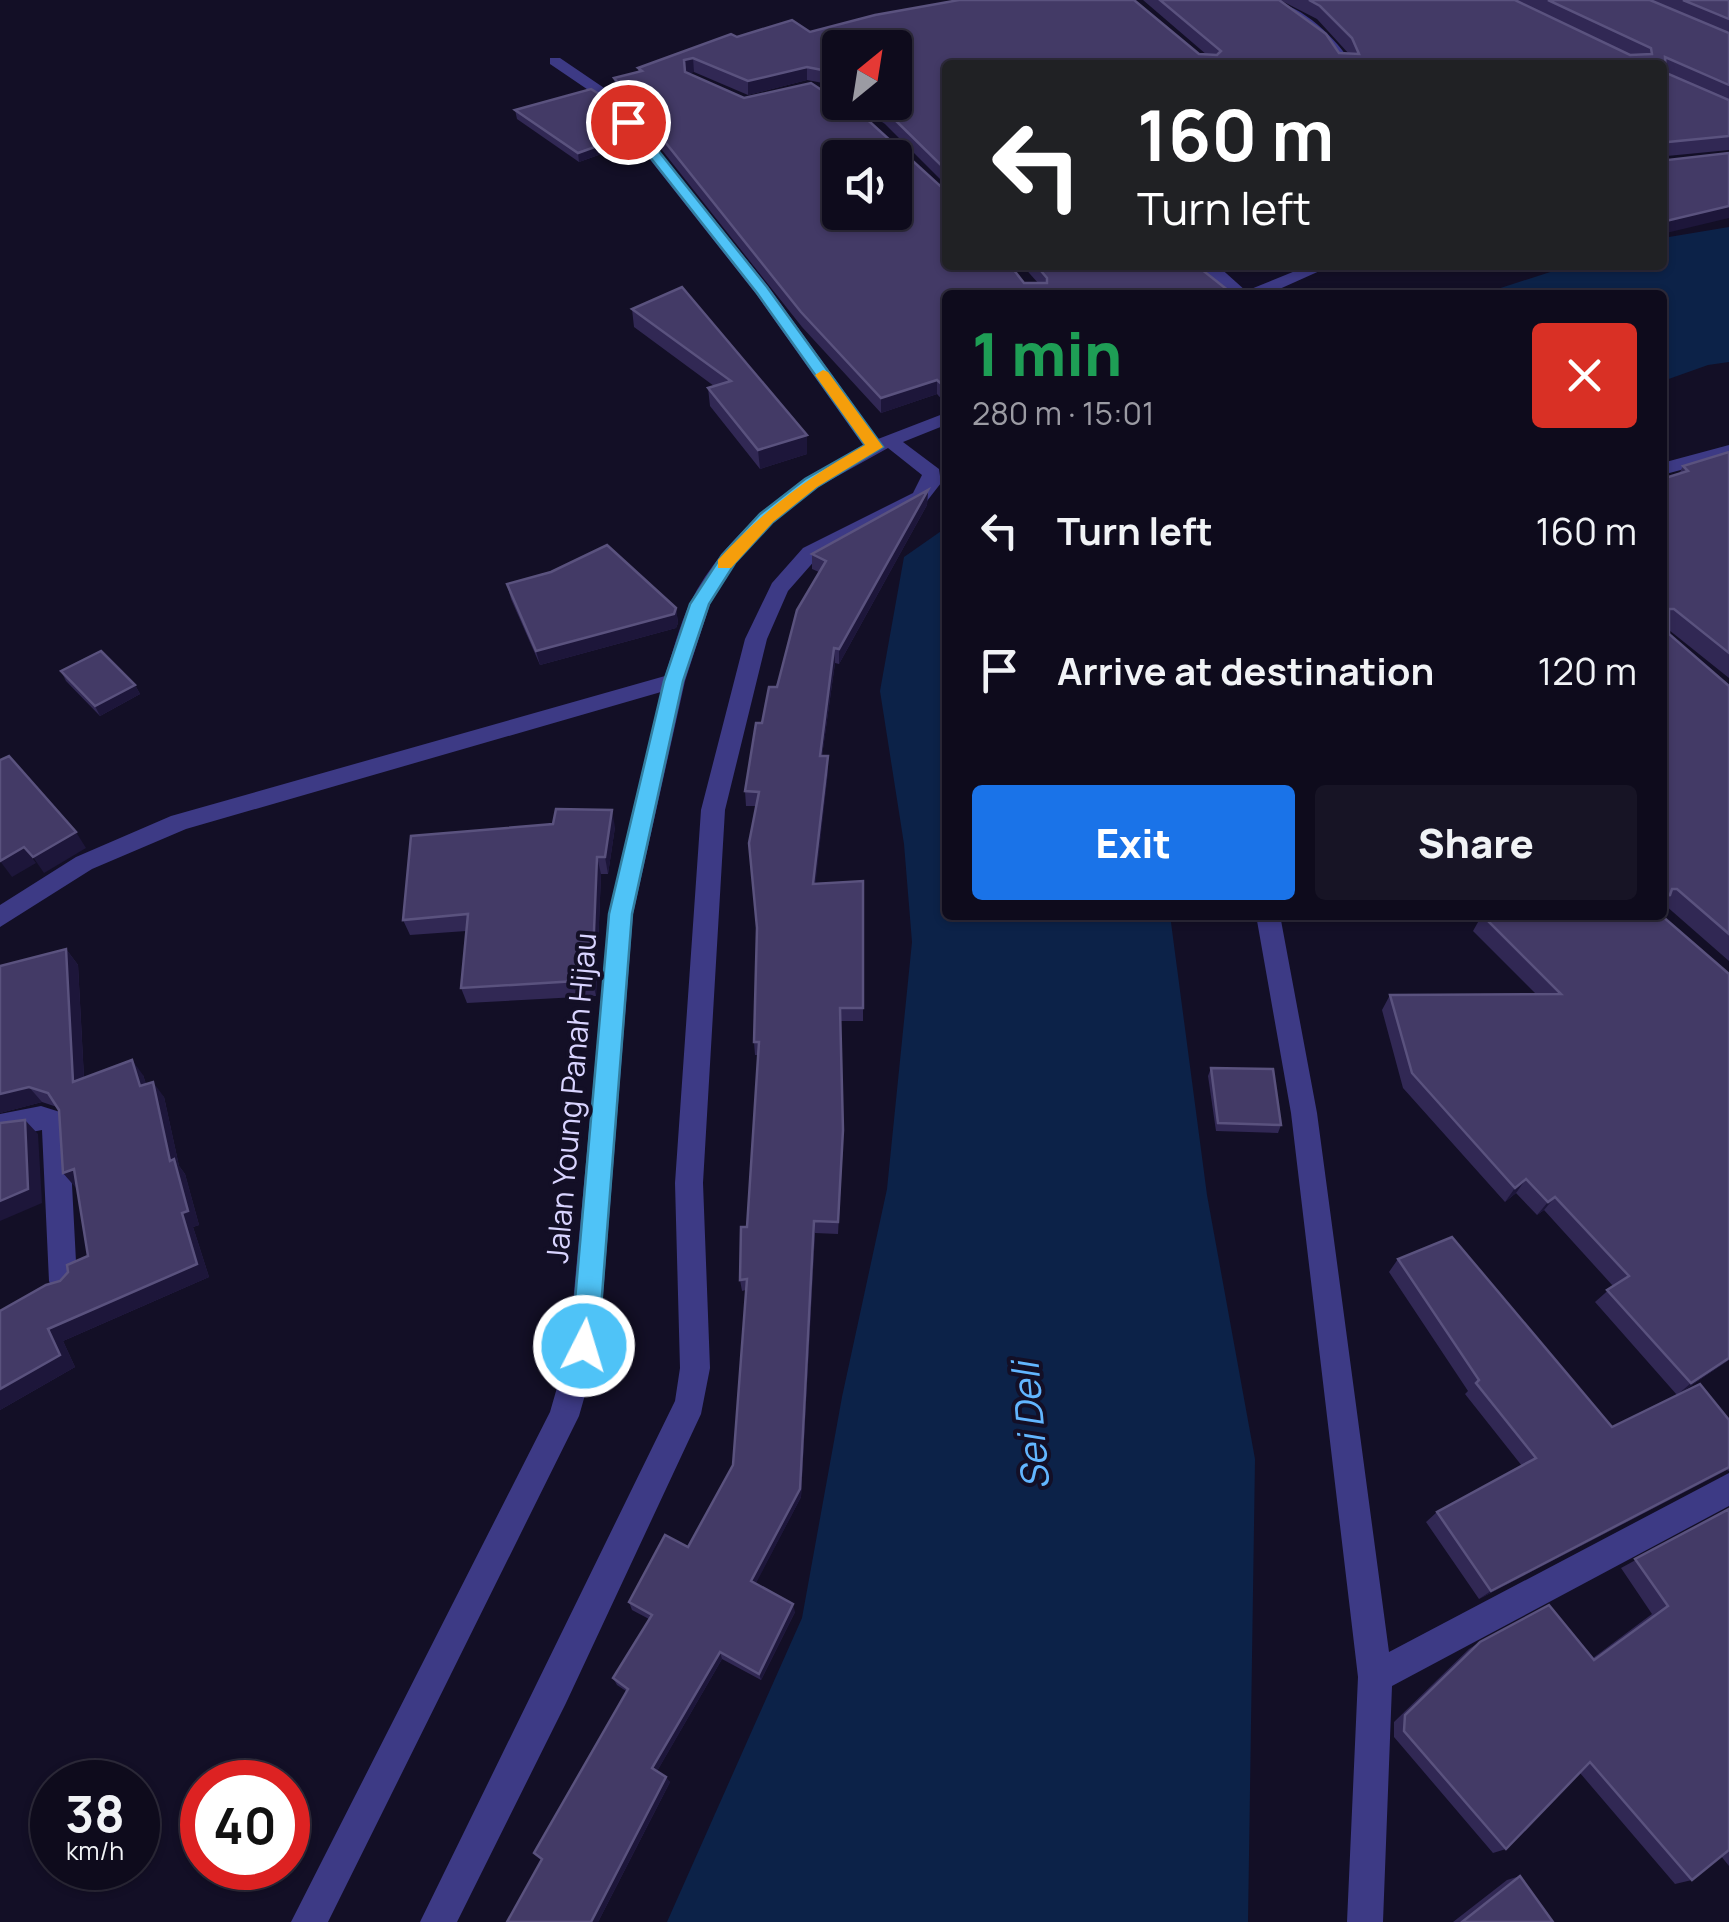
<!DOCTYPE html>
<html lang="en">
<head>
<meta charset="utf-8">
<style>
	body { margin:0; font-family:Manrope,sans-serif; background:#171425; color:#f1f3f6; height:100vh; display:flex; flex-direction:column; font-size:38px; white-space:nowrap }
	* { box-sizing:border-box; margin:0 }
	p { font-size:32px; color:#9b9ba3 }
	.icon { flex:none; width:55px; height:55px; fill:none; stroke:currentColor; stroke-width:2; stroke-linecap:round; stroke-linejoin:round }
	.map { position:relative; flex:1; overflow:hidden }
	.side { position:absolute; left:942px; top:290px; width:725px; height:630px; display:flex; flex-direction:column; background:#0e0b1c; border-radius:10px; box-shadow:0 2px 8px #0004,0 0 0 2px #2e2b3b }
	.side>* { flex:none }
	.top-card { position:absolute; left:942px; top:60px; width:725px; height:210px; border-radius:10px; box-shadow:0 2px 8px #0004,0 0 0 2px #2e2b3b; background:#202124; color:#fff; overflow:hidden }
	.needle { width:65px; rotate:30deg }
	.controls { position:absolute; left:822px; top:30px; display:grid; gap:20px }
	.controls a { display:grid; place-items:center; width:90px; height:90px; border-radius:10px; background:#0e0b1c; box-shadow:0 2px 8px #0004,0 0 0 2px #2e2b3b; font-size:50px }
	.speed { position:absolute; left:30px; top:1760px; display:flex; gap:20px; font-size:50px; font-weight:700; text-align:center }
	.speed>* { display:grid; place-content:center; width:130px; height:130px; border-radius:50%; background:#0e0b1c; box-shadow:0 2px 8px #0004,0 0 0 2px #2e2b3b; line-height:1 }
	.speed small { font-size:25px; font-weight:400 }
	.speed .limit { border:15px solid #d22; background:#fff; color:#111 }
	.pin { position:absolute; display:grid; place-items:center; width:85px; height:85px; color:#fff; margin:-42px; border:5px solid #fff; border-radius:50%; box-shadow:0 2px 10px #0007 }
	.me { position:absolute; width:110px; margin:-55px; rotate:5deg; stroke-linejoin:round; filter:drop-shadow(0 0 8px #0008) }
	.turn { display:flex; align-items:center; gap:35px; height:210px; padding:0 30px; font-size:45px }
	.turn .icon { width:130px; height:130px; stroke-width:2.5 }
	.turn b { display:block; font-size:70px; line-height:85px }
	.round { display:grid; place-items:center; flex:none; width:105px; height:105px; border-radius:10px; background:#171425 }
	.summary { display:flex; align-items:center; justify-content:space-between; height:170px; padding:0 30px }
	h1 { font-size:60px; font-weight:800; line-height:75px; color:#1e9e55 }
	.action { display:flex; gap:20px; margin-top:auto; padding:20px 30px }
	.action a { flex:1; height:115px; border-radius:10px; background:#1a73e8; color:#fff; font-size:40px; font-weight:800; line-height:115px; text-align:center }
	.action a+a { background:#171425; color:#f1f3f6 }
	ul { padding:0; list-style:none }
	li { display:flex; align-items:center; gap:30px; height:140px; padding:0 30px }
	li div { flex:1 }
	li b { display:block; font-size:38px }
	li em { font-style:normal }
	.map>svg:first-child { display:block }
</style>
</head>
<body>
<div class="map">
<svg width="1729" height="1922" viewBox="0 0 1729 1922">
	<rect width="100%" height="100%" fill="#130f26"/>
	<g fill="#0c2248">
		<path d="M1729,227V362L1708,365L1663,381L1662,295H1479L1572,265H1662L1663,238Z"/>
		<path d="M947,527L948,915H1170L1207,1195L1255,1459L1248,1922H667L802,1618L842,1397L887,1189L912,942L904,844L880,691L904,557Z"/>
	</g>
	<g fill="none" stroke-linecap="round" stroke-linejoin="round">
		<g fill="#3d3a85" fill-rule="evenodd">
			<path d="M1262,0C1298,0 1335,37 1353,65H1339L1326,45Z"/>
			<path d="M550,58H560L613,94L768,286L878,439L948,412V424L903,442L939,469L941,483L927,501L817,558L788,591L767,639L725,810L703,1183L710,1368L701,1414L566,1703L457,1922H420L675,1401L680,1368L675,1183L701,810L745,639L772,583L803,548L913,493L922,475L888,448L818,487L773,522L735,563L710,604L685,681L633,914L599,1346L579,1416L328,1922H291L550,1412L569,1346L609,914L661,692L186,829L92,869L0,927V905L76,857L171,816L665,676C673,652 679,626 690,603C727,529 794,485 863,445L756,294L603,100L550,64Z"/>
			<path d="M1199,265H1217L1246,291L1310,265H1333L1266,295H1230Z"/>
			<path d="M1729,445V457L1662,475V463Z"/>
			<path d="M1256,915H1280L1317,1113L1389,1652L1729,1473V1506L1392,1686L1383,1922H1347L1358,1677L1291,1113Z"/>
			<path d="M41,1106L60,1112L69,1127L77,1281L73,1291L63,1295L53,1291L49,1281L42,1130L0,1138V1114Z"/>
		</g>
	</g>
	<g fill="#312854">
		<path d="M1143,0H1279L1339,53L1349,54L1317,19L1280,0H1729V150L1667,156L1662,234V65H948V187L885,124L852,102H895L840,48V95L823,83L807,80L748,95L694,72L688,73L1024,283H1038L1022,265H1196L948,295V402L945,403L937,394L881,413L802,327L616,92L614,78L638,72V68L737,37L810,32L1207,55Z"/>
		<path d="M515,110L631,134L632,143L579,162L517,119Z"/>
		<path d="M632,309L807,435V454L760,469L710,406L708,388L714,386L634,327Z"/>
		<path d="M1729,452V678L1669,630V634L1729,686V961L1665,905L1662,906V479L1679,474L1683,466Z"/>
		<path d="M928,490L927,505L839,664L835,663L822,756H828V771L815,883L863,881V1021H840L843,1143L838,1234L815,1233L801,1497L755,1584L795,1612L761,1680L722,1659L657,1771L670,1782L598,1922H507L542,1859L626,1691L617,1685L613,1678L649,1619L632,1610L629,1602L688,1547L733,1465L746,1290L742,1291L740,1280L747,1227L758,1055H755L754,1042L757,928L756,806H746L745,791L762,723L819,572L812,569V554Z"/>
		<path d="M507,584L676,608L678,623L676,628L540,665L511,599Z"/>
		<path d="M61,671L135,685L140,694L100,716L66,681Z"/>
		<path d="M615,827L608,874H601L596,996L467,1003L461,988L466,931L410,935L403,920Z"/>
		<path d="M1482,915L1729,974V1360L1677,1395L1595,1302L1613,1286L1544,1210L1537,1215L1516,1193L1505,1202L1403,1088L1382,1010L1390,995L1536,994L1473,931Z"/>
		<path d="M66,949L78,965L84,1078L143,1075L146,1084L164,1097L179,1166L185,1174L199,1225L193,1227L209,1277L63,1341L75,1367L0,1410V1311L60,1281L88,1256L77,1187L63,1173L59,1110L57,1107L42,1102L0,1113Z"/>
		<path d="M1211,1068L1281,1125L1278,1133L1216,1131L1208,1076Z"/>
		<path d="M1398,1259L1612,1427L1729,1420V1471L1727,1470L1479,1599L1426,1522L1437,1512L1522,1466L1465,1394L1468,1391L1389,1272Z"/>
		<path d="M1729,1509V1866L1721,1856L1692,1880L1675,1884L1580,1773L1506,1849L1493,1853L1394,1737V1722L1469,1649L1480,1642L1593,1658L1652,1614L1621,1568Z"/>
		<path d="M1520,1876L1553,1922H1453L1507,1880Z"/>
	</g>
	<g fill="#1d163a">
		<path d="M693,58L694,72L685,74L684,60Z"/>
		<path d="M807,67V80L748,95V81Z"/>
		<path d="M631,134L632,143L579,162L578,153Z"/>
		<path d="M1729,206V218L1662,234V222Z"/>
		<path d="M937,380V394L881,413V398Z"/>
		<path d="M948,387V402L945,403L946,388Z"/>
		<path d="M807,435V454L760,469L758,450Z"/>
		<path d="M928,490L927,505L839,664V649Z"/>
		<path d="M676,608L678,623L676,628L540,665L536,651Z"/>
		<path d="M834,648L835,663L820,770V756Z"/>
		<path d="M135,685L140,694L100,716L95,706Z"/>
		<path d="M828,756V771L814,898L813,884Z"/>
		<path d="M612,810L615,827L608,874L605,857Z"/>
		<path d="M76,832L86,848L44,873L33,857Z"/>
		<path d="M24,847L36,863L12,877L0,861Z"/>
		<path d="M597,857L601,874L596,996L592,980Z"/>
		<path d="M66,949L78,965L85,1098L73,1082Z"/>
		<path d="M132,1060L143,1075L152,1101L140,1086Z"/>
		<path d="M153,1082L164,1097L179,1166L185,1174L199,1225L193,1227L209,1277L63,1341L75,1367L0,1410V1389L48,1329L182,1213Z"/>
		<path d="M29,1087L42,1102L0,1113V1094Z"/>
		<path d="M25,1120L38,1134L42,1203L0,1221V1201Z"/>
		<path d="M74,1169L87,1183L76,1188L63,1173Z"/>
		<path d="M1526,1179L1516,1193L1505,1202L1515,1188Z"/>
		<path d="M1555,1197L1544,1210L1537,1215L1548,1202Z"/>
		<path d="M814,1221L815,1233L801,1497L753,1589L751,1581Z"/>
		<path d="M1729,1358V1360L1677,1395L1691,1383Z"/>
		<path d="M1729,1467V1468L1479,1599L1491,1591Z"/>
		<path d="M793,1604L795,1612L761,1680L759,1674Z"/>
		<path d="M720,1652L722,1659L656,1773L652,1768Z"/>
		<path d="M666,1777L670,1782L598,1922H591Z"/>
	</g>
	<g fill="#433a66" stroke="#5a527e" stroke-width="2.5" fill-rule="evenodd">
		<path d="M959,0H1134L1199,54L1217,55L1221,51L1160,0H1279L1326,34L1339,53L1359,54L1352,38L1320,6L1309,0H1515L1630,55L1652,54L1651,48L1548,0H1650L1729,33V85L1665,57L1666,73L1729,100V136L1668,142L1664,146L1668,160L1729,153V206L1662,222V65H948V172L885,110L873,102H895V48H840V81L822,70L807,67L748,81L693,58L684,60L685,72L744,98L811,83L870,122L948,193V265H1010L1024,283H1047V278L1036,265H1196L1234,295H948V387L946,388L937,380L881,398L801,312L614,78L642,71L638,68L731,34L737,37L792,20L810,32L875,15ZM840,158H895V212H840Z"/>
		<path d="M1683,0H1729V19Z"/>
		<path d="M591,89L599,94L631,134L578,153L515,110Z"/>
		<path d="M682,287L807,435L758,450L708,388L731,381L632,309Z"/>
		<path d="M1729,452V653L1674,609H1669V634L1729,686V934L1677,889H1672L1670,895L1662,896V479L1688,471L1683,466Z"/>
		<path d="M928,490L839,649L834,648L820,756H828L813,884L863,881V1008H840L843,1130L838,1222L814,1221L800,1489L751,1581L793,1604L759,1674L720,1652L652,1768L666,1777L591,1922H507L542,1859L534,1853L628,1689L613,1678L652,1615L629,1602L665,1535L688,1547L733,1465L747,1279L740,1280L741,1227H747L759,1042H754L757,928L749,843L759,792L745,791L756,723H762L769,687H777L797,610L826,561L812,554Z"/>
		<path d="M607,545L676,608L674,614L536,651L507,584L551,572Z"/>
		<path d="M101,651L135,685L95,706L61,671Z"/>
		<path d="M9,756L76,832L33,857L24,847L0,861V760Z"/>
		<path d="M556,809L612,810L605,857H597L592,980L461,988L468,914L403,920L411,836L553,824Z"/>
		<path d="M1482,915H1661L1729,974V1358L1691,1383L1607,1290L1629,1276L1555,1197L1548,1202L1526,1179L1515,1188L1412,1073L1390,995L1561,994Z"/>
		<path d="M66,949L73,1082L132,1060L140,1086L153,1082L170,1161L174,1159L188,1211L182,1213L197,1264L48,1329L60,1355L0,1389V1311L46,1285L60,1281L68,1272L67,1265L88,1256L74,1169L63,1173L59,1110L48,1093L29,1087L0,1094V966Z"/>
		<path d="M1211,1068L1273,1069L1281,1125L1218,1123Z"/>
		<path d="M25,1120L28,1189L0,1201V1123Z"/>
		<path d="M1452,1237L1612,1427L1700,1384L1729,1420V1467L1491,1591L1437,1512L1536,1458L1476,1383L1479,1380L1398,1259Z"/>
		<path d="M1729,1509V1850L1692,1880L1590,1762L1506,1849L1404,1731L1405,1715L1480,1642L1549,1605L1594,1660L1668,1606L1635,1559Z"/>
		<path d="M1520,1876L1553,1922H1462Z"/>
	</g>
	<path fill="#4fc3f7" stroke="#337fa1" stroke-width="2.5" d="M624,119H633L767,287L883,447L817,487L773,522L735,563L709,604L683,681L632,914L598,1346L594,1355L584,1359L575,1355L571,1346L609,914L664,681L690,604L722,555L760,514L805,479L865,445L757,293L624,124Z"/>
	<path fill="#f59e0b" d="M823,370L828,372L883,447L817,487L773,522L731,568H718V560C765,509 805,479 865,445L815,375Z"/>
	<g text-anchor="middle" stroke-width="8" stroke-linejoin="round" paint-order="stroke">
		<g font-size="30" fill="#d9d4ff" stroke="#130f26">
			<text transform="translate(572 1098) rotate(-85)" y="10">Jalan Young Panah Hijau</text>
		</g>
		<g font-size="38" font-style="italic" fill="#62b6ff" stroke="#130f26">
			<text transform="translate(1031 1426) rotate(-95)" y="13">Sei Deli</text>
		</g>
	</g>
</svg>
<div class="controls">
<a><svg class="needle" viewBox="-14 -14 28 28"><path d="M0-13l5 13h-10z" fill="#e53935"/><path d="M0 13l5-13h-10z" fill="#9b9ba3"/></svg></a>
<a><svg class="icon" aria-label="sound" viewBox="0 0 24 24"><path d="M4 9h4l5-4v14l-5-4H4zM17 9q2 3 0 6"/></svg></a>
</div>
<div class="speed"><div>38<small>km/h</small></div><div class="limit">40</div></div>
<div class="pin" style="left:628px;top:122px;background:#d93025"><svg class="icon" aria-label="arrive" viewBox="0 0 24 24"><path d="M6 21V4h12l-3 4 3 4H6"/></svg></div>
<svg class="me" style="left:584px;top:1346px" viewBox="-20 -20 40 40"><circle r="17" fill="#4fc3f7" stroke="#fff" stroke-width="3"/><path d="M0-11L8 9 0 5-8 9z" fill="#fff"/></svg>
<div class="top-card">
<div class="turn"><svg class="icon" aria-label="left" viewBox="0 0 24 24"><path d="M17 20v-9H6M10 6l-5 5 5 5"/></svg><div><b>160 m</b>Turn left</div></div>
</div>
<section class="side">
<div class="summary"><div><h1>1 min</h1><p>280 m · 15:01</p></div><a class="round" style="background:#d93025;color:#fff"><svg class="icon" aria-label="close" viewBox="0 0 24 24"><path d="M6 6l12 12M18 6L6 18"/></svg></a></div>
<ul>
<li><svg class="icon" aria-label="left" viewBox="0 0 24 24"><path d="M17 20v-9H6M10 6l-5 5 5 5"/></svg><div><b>Turn left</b></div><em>160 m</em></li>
<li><svg class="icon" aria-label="arrive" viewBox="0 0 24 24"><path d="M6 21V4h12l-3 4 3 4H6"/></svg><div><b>Arrive at destination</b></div><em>120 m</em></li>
</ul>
<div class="action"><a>Exit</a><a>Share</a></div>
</section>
</div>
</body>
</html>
